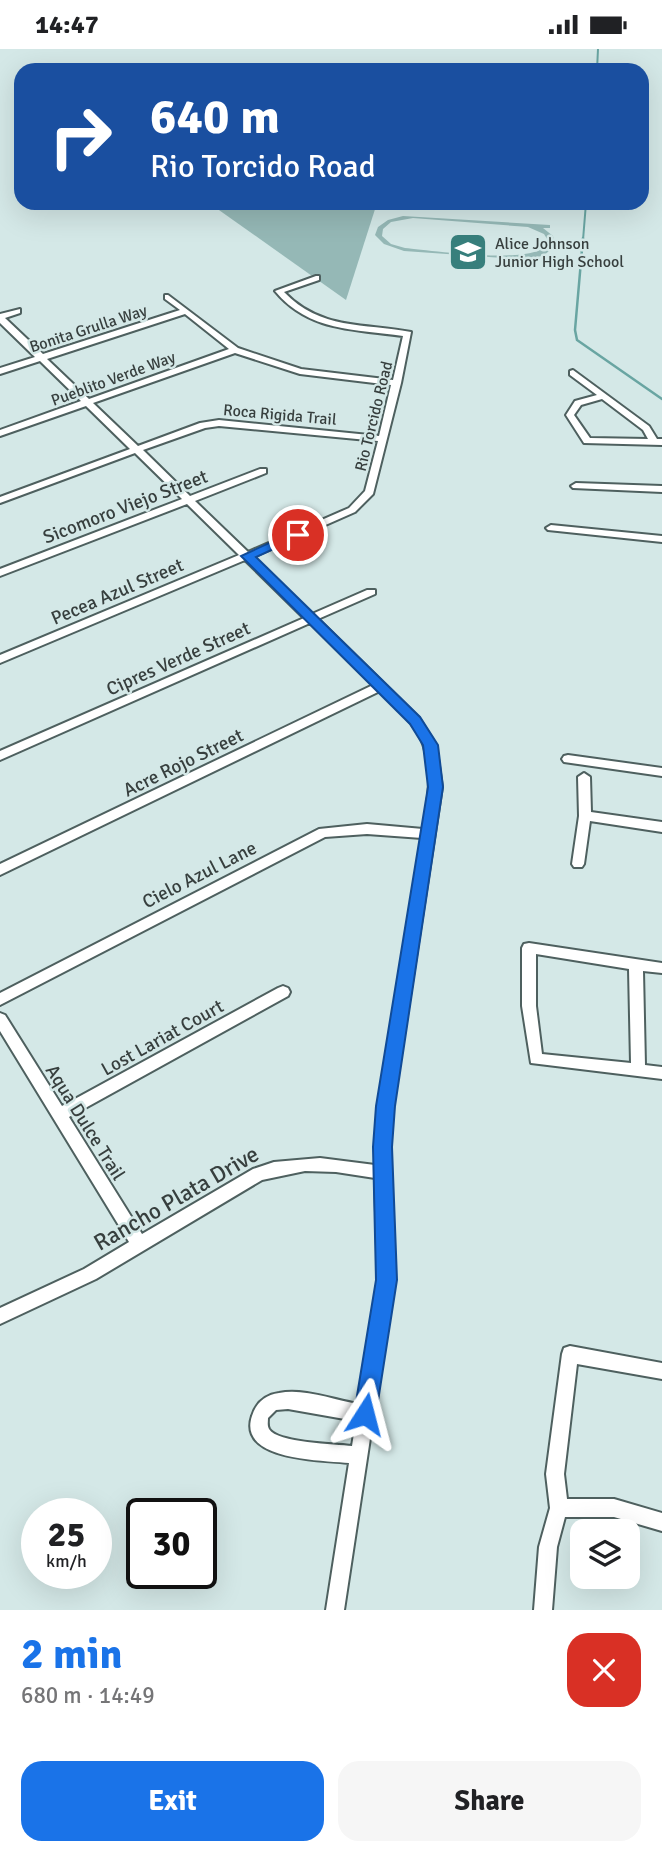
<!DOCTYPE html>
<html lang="en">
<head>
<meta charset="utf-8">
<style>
	body { margin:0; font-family:Signika,sans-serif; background:#f6f6f6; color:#202124; height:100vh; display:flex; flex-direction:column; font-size:26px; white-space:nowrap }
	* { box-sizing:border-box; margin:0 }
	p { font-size:23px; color:#757577 }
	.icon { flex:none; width:38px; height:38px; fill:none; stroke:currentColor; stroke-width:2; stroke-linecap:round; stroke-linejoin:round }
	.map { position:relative; height:1561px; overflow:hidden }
	.sheet { display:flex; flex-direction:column; background:#fff; flex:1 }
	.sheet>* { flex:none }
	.guide { position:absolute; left:14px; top:14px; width:635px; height:147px; border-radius:21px; box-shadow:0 7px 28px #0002; background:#1a4fa0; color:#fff; overflow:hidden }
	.tools { position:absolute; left:570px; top:1470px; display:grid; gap:14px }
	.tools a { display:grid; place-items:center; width:70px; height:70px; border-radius:14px; background:#fff; box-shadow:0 7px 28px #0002; font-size:35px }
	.speed { position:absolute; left:21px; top:1449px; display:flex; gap:14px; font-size:35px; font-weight:700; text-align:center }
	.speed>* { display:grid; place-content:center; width:91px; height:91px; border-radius:50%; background:#fff; box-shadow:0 7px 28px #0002; line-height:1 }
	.speed small { font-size:18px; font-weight:400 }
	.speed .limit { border:4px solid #111; border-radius:10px; background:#fff; color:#111 }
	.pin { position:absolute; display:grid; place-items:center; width:60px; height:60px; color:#fff; margin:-30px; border:4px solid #fff; border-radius:50%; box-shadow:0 2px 7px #0007 }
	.me { position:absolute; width:77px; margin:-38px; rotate:9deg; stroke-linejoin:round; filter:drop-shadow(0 0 5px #0008) }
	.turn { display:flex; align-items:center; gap:24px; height:147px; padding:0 21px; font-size:32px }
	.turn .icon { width:91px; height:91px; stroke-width:2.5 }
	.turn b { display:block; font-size:49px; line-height:60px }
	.round { display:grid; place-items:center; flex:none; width:74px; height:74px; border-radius:21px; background:#f6f6f6 }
	.overview { display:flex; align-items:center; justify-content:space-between; height:119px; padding:0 21px }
	h1 { font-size:42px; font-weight:700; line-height:52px; color:#1a73e8 }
	.button { display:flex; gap:14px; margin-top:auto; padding:14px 21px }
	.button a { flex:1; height:80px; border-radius:21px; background:#1a73e8; color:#fff; font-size:28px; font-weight:700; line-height:80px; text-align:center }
	.button a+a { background:#f6f6f6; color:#202124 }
	.status { display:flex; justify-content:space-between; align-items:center; height:49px; padding:0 35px; background:#fff; direction:ltr }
	.status svg { height:19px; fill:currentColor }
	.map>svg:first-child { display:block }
</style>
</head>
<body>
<div class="status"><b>14:47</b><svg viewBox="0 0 49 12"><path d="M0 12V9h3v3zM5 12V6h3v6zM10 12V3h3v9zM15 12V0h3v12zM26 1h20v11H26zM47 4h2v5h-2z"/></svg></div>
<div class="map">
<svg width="662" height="1561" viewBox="0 0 662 1561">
	<rect width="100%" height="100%" fill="#d4e8e7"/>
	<g fill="#95b8b6" fill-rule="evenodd">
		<path d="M209,154H377L346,251Z"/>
		<path d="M403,167L550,176V179H543L553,187L555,197L543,207L518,210L404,202L384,195L375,186L378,178L388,171ZM413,169L528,178L544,185L549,193C540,218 430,201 405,199L391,195L382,187L383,180L391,173Z"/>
	</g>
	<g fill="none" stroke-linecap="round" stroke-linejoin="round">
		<g stroke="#69a5a2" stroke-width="2">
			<path d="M597,21L598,0"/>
			<path d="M583,191L586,154"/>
		</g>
		<path stroke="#69a5a2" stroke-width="2.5" d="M583,189L575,281L577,291L662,350"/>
		<g stroke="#4e605f" stroke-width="4">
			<g id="street">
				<path d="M316,227H319V231L284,243C320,281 364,274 411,283L401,334L373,445L355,463L253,508L312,565L367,541H375V545L318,570L419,669L436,696L442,738L393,1057L389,1098L394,1231L344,1561H326L349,1414C323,1411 237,1412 252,1367C256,1354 265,1346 279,1344C304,1339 334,1351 358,1355L378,1231L375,1129L336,1123L305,1122L262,1131L96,1230L0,1275V1259L84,1220L129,1193L0,982V964L5,966L62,1057L278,939L283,937L288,939L290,943L288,947L69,1068L142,1185L253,1120L274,1113L320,1109L375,1116V1098L379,1057L422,789L367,785L325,788L0,956V944L319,780L367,775L423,780C428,752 433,725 424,698C418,676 395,658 380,642L0,826V815L373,636L310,574L0,711V702L304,569L245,511L0,614V606L239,506L187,455L0,527V520L182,450L135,404L0,454V448L130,400L86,357L0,387V381L81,352L40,312L0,325V319L35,308L0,274V265L20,260V264L5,269L43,305L180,261L165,250V246H168L238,299L301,320L393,331L403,287C355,280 309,283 275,242ZM185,265L229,300L89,350L47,310ZM235,304L300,325L391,336L379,387L219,371L200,374L138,397L93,354ZM219,377L378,392L365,442L349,459L248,503L195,452L266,424V420H260L190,447L143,401L205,379ZM288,1360L356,1372L352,1397C336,1395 277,1394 269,1380C267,1376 268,1373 268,1369L276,1361Z"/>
				<path d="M573,321L649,377L657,390H662V396L584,394L566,366L575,352L597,346L570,326V322ZM602,350L643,381L648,390L590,389L574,366L581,356Z"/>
				<path d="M576,434L662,437V443L573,439L571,437Z"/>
				<path d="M551,476L662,487V493L548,481L546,479Z"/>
				<path d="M568,706L662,719V727L564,713L562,710L564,707Z"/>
				<path d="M584,724L590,728L591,763L662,773V783L590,772L584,815L582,818H574L572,815L579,767L578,728Z"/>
				<path d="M529,894L662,914V924L643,922L645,1016L662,1018V1030L531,1014L522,957V899L524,895ZM536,905L629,920L631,1014L542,1005L536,957Z"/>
				<path d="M570,1297L662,1314V1330L577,1315L564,1425L567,1450H614L662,1464V1482L614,1468H565L557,1498L552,1561H534L539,1498L550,1459L546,1425L562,1305L564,1299Z"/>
			</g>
		</g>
		<use href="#street" fill="#fff" fill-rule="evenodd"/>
	</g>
	<path fill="#1a73e8" stroke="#114b97" stroke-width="2" d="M293,483L304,486L256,508L420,668L438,696L443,738L395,1057L392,1098L397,1231L376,1365L372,1373L365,1376L357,1373L354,1365L376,1231L373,1098L376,1057L428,738L423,696L410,675L241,507Z"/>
	<defs>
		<g id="school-square" transform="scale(2.0125)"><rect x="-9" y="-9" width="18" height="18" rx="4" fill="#377f7c" stroke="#d4e8e7"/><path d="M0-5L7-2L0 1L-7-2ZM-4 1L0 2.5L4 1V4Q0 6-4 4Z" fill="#fff"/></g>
	</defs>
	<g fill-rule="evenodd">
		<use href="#school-square" x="468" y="203"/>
	</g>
	<g text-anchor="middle" stroke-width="5" stroke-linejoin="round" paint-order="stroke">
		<g font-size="16" fill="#373f3e" stroke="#d4e8e7" text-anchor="start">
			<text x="495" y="200">Alice Johnson<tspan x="495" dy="18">Junior High School</tspan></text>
		</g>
		<g font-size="16" fill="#373f3e" stroke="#d4e8e7">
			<text transform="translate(88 279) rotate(-18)" y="6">Bonita Grulla Way</text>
			<text transform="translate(113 329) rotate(-20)" y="6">Pueblito Verde Way</text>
			<text transform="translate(280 365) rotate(5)" y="6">Roca Rigida Trail</text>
			<text transform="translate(373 367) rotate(-76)" y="6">Rio Torcido Road</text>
		</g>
		<g font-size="19" fill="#373f3e" stroke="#d4e8e7">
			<text transform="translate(125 457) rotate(-21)" y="7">Sicomoro Viejo Street</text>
			<text transform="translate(117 542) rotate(-23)" y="7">Pecea Azul Street</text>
			<text transform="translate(178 609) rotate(-24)" y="7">Cipres Verde Street</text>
			<text transform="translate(183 713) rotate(-26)" y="7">Acre Rojo Street</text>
			<text transform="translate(199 825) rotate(-27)" y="7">Cielo Azul Lane</text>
			<text transform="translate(162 988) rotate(-29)" y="7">Lost Lariat Court</text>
			<text transform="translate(86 1073) rotate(58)" y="7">Aqua Dulce Trail</text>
		</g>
		<g font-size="23" fill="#373f3e" stroke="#d4e8e7">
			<text transform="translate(176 1149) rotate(-30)" y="8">Rancho Plata Drive</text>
		</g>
	</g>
</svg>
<div class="tools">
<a><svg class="icon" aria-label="layers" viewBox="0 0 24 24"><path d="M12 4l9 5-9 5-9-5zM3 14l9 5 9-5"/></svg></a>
</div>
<div class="speed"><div>25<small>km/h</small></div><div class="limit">30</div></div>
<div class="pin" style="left:298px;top:486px;background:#d93025"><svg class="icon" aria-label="arrive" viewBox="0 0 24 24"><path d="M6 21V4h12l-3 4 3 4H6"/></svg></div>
<svg class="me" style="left:365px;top:1365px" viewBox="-20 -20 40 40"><path d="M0-17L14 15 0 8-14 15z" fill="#1a73e8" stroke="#fff" stroke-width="4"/></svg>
<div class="guide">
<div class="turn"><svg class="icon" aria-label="right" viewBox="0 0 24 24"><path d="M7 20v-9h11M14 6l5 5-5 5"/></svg><div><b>640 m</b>Rio Torcido Road</div></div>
</div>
</div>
<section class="sheet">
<div class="overview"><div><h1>2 min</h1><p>680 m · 14:49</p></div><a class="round" style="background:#d93025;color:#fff"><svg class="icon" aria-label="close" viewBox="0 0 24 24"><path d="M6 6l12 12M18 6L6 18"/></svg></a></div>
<div class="button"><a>Exit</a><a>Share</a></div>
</section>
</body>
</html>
